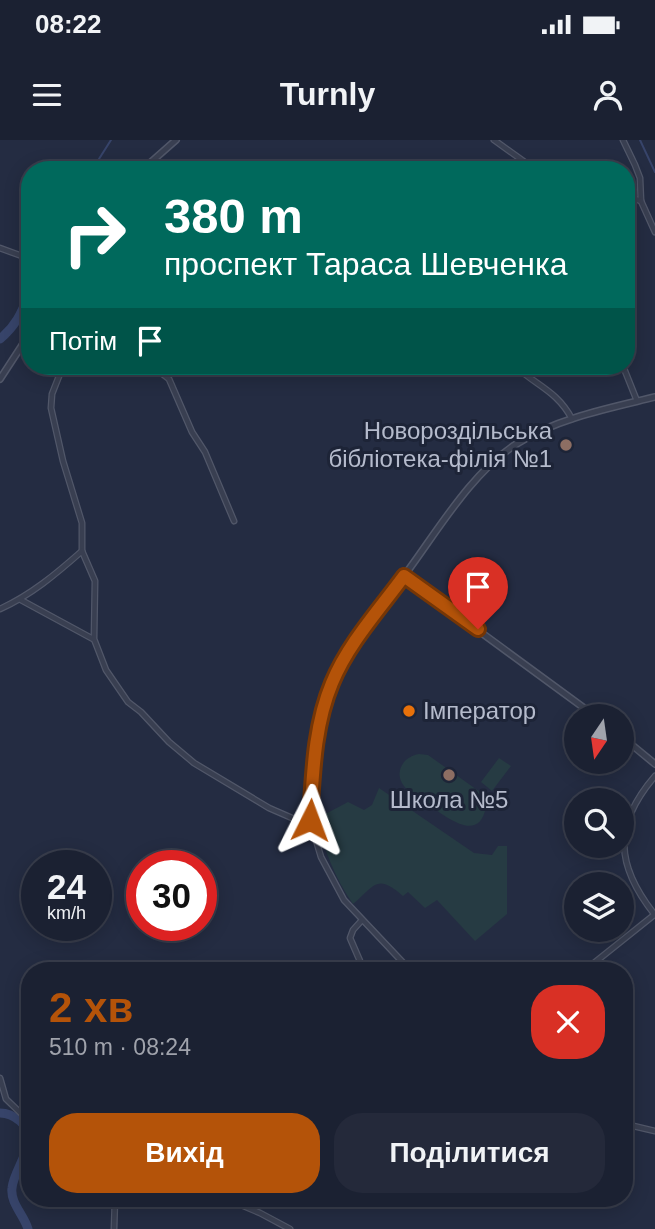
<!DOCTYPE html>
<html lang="uk">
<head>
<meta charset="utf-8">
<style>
	body { margin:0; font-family:Helvetica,sans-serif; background:#24293a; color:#f1f3f6; height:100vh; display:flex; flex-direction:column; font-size:26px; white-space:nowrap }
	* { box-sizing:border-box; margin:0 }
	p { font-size:23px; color:#a0a3ac }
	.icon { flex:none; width:38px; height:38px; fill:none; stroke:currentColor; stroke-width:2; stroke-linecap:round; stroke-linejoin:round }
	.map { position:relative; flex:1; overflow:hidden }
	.panel { position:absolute; left:21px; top:822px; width:612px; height:245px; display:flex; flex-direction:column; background:#1b2132; border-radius:28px; box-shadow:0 4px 18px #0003,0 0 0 2px #393e4d }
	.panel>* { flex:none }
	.banner { position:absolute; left:21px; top:21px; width:614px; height:214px; border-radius:28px; box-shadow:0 4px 18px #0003,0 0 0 2px #393e4d; background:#00695c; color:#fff; overflow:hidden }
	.needle { width:46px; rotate:193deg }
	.tools { position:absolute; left:564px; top:564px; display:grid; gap:14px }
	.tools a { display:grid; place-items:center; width:70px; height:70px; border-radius:50%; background:#1b2132; box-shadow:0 4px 18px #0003,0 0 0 2px #393e4d; font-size:35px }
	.speed { position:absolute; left:21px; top:710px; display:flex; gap:14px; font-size:35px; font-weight:700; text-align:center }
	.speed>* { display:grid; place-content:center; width:91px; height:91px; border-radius:50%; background:#1b2132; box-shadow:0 4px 18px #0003,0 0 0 2px #393e4d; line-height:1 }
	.speed small { font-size:18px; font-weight:400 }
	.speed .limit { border:10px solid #d22; background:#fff; color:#111 }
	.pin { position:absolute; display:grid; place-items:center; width:60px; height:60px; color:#fff; margin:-72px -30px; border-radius:50% 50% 50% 0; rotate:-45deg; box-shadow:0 0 7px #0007 }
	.pin .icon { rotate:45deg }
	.me { position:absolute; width:77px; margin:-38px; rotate:3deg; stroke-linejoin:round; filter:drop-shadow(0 0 5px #0008) }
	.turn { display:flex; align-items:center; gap:24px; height:147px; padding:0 28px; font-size:32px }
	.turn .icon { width:91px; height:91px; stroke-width:2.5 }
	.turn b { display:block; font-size:49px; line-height:60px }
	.then { display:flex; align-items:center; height:66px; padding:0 28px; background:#0003; gap:14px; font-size:26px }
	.round { display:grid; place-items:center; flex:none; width:74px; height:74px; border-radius:28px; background:#24293a }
	.overview { display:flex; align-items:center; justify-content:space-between; height:119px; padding:0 28px }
	h1 { font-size:42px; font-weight:800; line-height:52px; color:#b45309 }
	.action { display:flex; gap:14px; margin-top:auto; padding:14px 28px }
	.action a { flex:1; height:80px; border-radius:28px; background:#b45309; color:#fff; font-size:28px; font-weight:800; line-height:80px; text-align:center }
	.action a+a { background:#24293a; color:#f1f3f6 }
	.status { display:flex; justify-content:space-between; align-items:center; height:49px; padding:0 35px; background:#1b2132; direction:ltr }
	.status svg { height:19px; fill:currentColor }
	header { display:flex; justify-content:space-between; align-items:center; height:91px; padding:0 28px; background:#1b2132; font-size:32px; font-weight:800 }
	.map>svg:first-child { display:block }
</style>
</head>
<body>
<div class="status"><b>08:22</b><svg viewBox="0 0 49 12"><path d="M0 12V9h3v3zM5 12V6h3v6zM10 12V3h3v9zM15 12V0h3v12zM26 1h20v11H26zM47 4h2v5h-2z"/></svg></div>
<header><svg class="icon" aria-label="menu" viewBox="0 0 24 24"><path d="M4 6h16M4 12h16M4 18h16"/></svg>Turnly<svg class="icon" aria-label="person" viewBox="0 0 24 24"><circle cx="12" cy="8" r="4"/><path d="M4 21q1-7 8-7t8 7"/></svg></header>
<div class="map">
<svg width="655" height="1089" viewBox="0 0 655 1089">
	<rect width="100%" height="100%" fill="#242c42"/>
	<g fill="#263b43">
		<path d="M419,614L428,615L480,652L486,667C479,704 447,677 430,666C422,660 410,654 404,646C393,632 404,616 419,614Z"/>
		<path d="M499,618L511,626L492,651L481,642Z"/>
		<path d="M379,648L474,713L492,715L498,706H507V774L475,801L437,760L425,768L408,752L403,756C377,733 375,745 353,764C334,737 325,710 316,679L348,662L364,670L372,665Z"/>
	</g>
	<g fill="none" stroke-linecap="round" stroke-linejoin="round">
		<g stroke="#37446a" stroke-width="2">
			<path d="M640,0L655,32"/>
			<path d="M92,30L111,0"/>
		</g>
		<g stroke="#37446a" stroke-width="9">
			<path d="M0,199C17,185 22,171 30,152"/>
			<path d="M0,973C7,973 14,976 20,981C42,1000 14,1027 12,1048C10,1063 24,1075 28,1089"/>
		</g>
		<g stroke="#515769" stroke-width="7">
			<g id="minor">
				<path d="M494,0L536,30"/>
				<path d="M623,0L635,25L640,38L641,61L655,92"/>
				<path d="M626,56L641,61"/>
				<path d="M0,108L30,119"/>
				<path d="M63,226L52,254L51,268L63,321L82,383V411L95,441L94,499L106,530L128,562L141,572L169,602L194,623L269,668L292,678L310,680"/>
				<path d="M152,226L169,239L192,292L205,312L234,381"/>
				<path d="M515,226C537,246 557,251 572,279"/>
				<path d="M623,226L637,261"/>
				<path d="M404,436L352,507L332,542L316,604L310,680L321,717L344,760L411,831"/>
				<path d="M21,460L93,499"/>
				<path d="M0,469C31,455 56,434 82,411"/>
				<path d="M655,636C612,686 616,726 655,775"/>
				<path d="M356,831L360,821L350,798L353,790L362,780"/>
				<path d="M584,831L654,775"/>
				<path d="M0,938L6,959L30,982"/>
				<path d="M625,984L655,991"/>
				<path d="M227,1059L260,1073L290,1089"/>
				<path d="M114,1089L115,1059"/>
			</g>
		</g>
		<g stroke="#515769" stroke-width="8">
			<g id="tertiary">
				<path d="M142,30L176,0"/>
				<path d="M0,239L30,193"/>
				<path d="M595,576L404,436C437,392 471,332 518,303C558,278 610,268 655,257"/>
				<path d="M621,596L655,624"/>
			</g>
		</g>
		<use href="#minor" stroke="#393f51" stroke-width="4.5"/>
		<use href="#tertiary" stroke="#393f51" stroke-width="5"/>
	</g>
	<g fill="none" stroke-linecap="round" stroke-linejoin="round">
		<g stroke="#753606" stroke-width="18">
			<path id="route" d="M310,680C313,634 314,586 332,543C348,504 379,470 404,436L478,489"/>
		</g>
		<use href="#route" stroke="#b45309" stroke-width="12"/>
	</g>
	<g fill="#8d6e63" stroke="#1d2437" stroke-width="2.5">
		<circle cx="566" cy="305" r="7"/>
		<circle cx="449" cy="635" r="7"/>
	</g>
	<circle fill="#e8710a" stroke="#1d2437" stroke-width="2.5" cx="409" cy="571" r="7"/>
	<g text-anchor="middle" stroke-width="6" stroke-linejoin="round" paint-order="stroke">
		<g font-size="24" fill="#b5bbcc" stroke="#1d2437" text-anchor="end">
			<text x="552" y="299">Новороздільська<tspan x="552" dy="28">бібліотека-філія №1</tspan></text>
			<text x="423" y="579" text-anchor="start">Імператор</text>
			<text x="449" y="668" text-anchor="middle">Школа №5</text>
		</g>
	</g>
</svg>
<div class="tools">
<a><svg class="needle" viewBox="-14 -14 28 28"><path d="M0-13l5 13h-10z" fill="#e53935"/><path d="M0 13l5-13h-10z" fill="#a0a3ac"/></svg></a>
<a><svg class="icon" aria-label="search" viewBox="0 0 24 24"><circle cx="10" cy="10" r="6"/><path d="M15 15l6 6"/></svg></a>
<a><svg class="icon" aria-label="layers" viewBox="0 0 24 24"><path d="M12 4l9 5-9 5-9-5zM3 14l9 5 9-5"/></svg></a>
</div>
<div class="speed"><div>24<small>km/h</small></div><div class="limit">30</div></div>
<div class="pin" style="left:478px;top:489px;background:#d93025"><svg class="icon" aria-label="arrive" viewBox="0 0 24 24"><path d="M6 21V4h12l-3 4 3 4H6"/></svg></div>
<svg class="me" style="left:310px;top:680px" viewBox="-20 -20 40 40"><path d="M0-17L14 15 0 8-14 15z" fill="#b45309" stroke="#fff" stroke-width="4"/></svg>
<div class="banner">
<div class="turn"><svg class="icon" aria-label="right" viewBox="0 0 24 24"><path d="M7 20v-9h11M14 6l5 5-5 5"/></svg><div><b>380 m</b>проспект Тараса Шевченка</div></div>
<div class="then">Потім<svg class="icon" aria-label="arrive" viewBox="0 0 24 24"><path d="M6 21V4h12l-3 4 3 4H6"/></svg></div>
</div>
<section class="panel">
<div class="overview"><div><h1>2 хв</h1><p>510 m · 08:24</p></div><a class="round" style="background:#d93025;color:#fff"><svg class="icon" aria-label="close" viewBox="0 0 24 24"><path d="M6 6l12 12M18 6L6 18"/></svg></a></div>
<div class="action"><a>Вихід</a><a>Поділитися</a></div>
</section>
</div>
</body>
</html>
